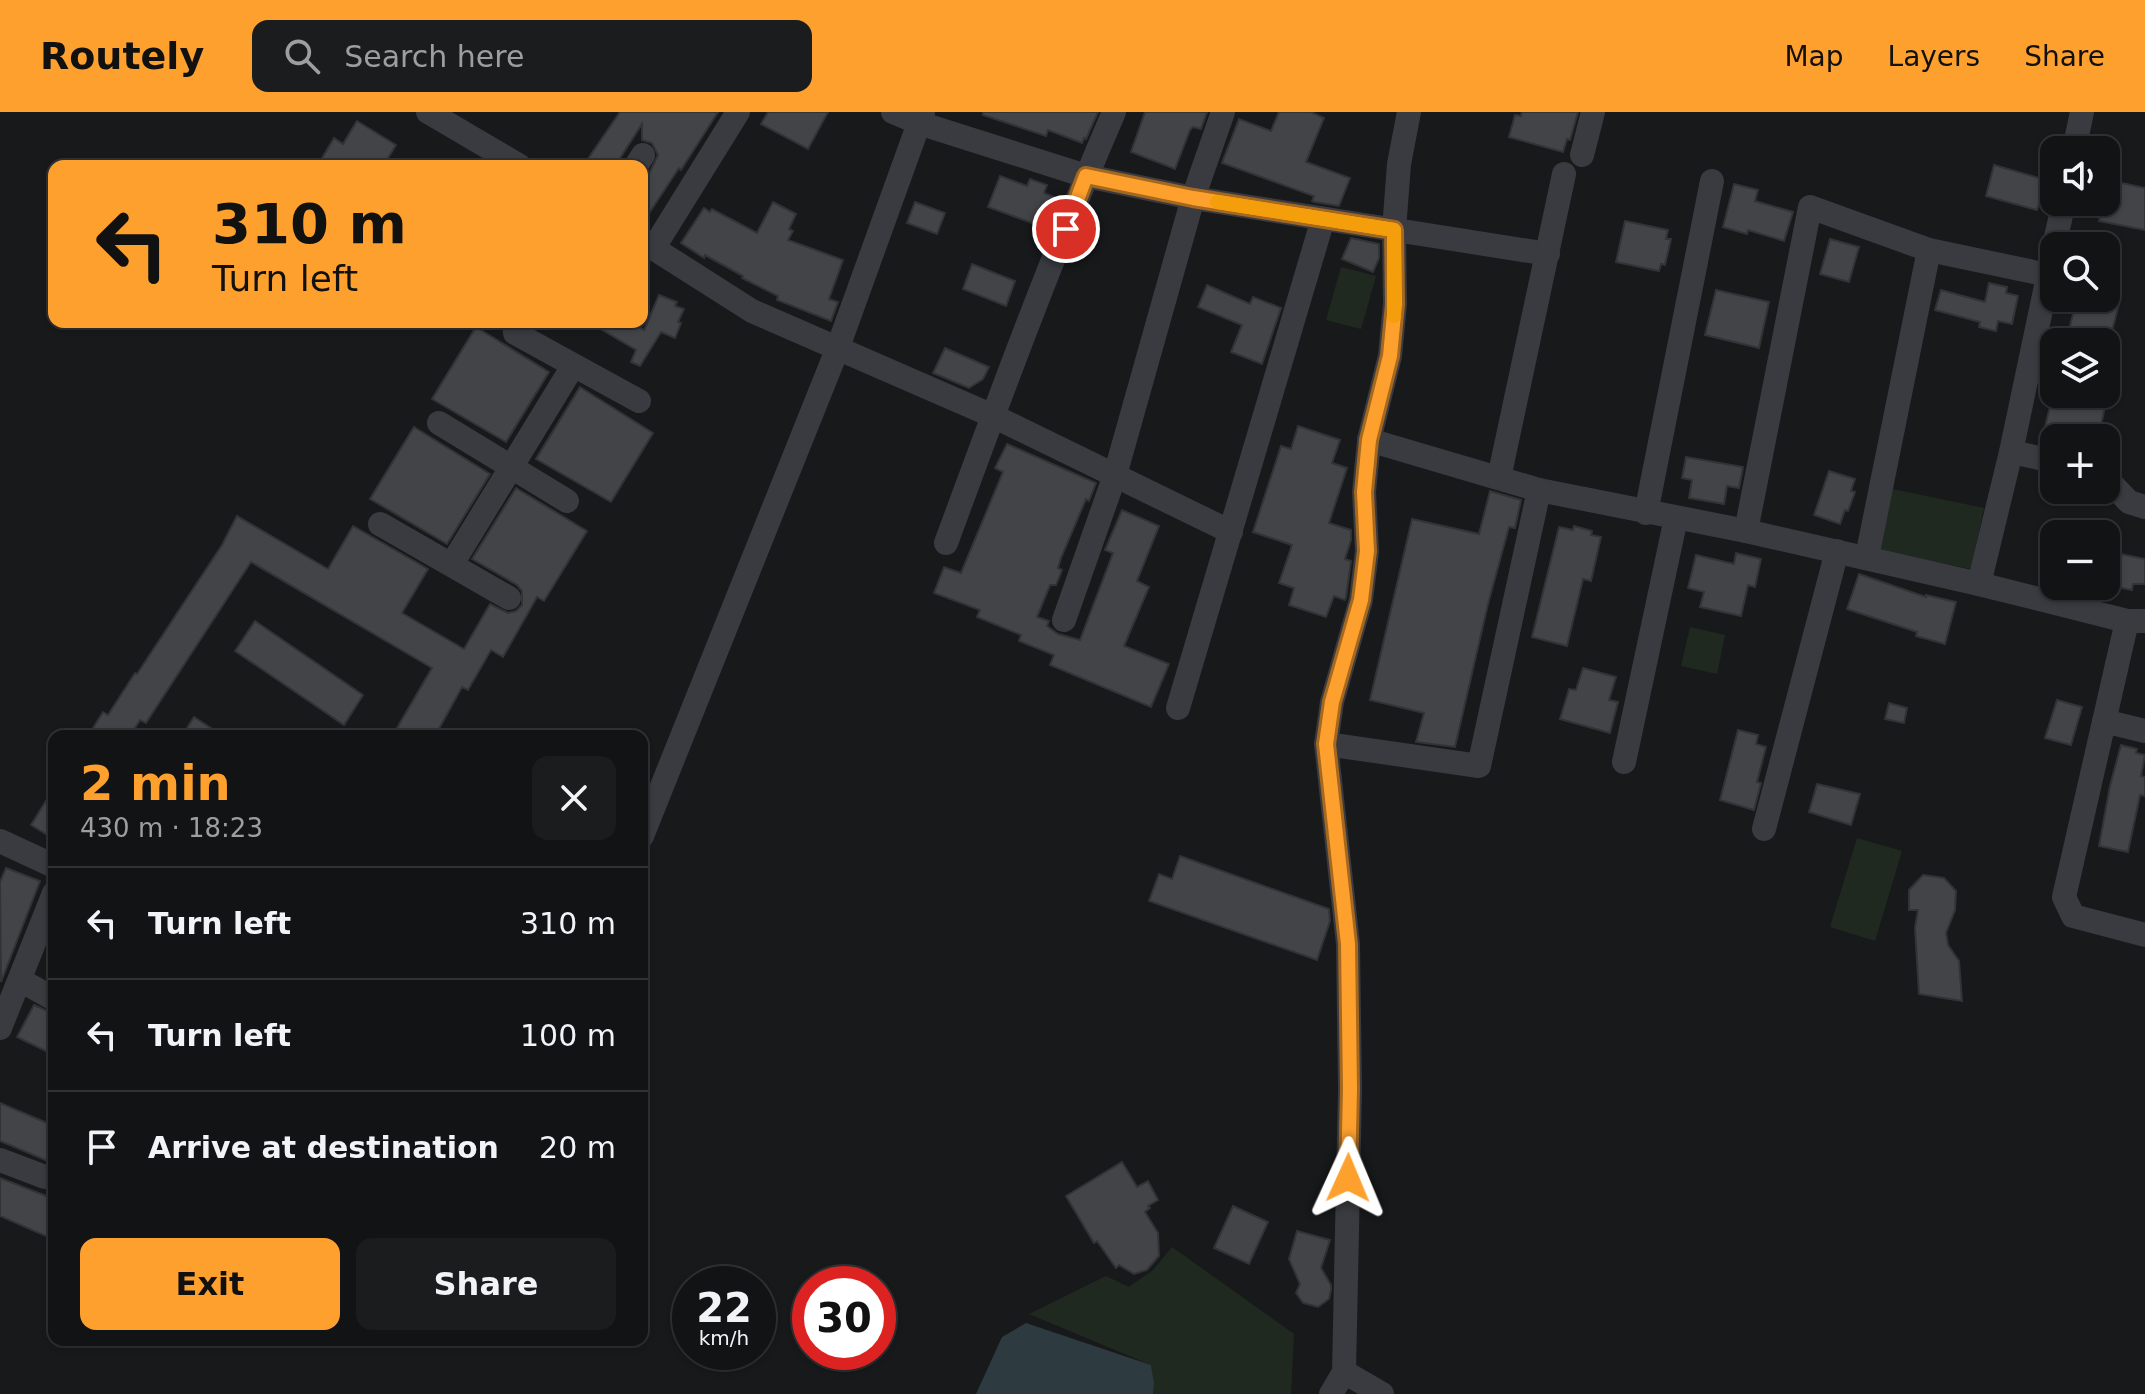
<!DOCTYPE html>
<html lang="en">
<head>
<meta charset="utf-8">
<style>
	body { margin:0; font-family:"DejaVu Sans",sans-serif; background:#1b1c1d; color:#f1f3f6; height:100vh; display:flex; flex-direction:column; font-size:30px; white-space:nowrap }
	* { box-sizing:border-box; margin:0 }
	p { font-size:26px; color:#9c9ea0 }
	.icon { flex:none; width:44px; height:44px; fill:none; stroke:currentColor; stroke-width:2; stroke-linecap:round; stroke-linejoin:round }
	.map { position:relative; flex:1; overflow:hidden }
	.sheet { position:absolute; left:48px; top:618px; width:600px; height:616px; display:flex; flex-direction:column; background:#121314; border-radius:16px; box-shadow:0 2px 6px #0004,0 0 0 2px #313234 }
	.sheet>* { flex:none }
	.hud { position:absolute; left:48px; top:48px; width:600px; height:168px; border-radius:16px; box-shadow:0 2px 6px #0004,0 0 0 2px #313234; background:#fea02e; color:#111; overflow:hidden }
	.fabs { position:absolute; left:2040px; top:24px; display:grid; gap:16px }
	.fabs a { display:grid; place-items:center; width:80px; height:80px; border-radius:16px; background:#121314; box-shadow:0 2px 6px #0004,0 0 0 2px #313234; font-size:40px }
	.speed { position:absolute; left:672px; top:1154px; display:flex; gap:16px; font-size:40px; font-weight:700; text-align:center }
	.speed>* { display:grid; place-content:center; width:104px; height:104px; border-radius:50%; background:#121314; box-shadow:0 2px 6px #0004,0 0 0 2px #313234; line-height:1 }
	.speed small { font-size:20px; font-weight:400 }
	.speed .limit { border:12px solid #d22; background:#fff; color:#111 }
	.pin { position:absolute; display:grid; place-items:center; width:68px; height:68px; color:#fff; margin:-34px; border:4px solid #fff; border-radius:50%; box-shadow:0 2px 8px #0007 }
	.me { position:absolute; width:88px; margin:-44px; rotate:1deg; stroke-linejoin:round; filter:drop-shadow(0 0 6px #0008) }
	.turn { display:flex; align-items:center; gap:28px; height:168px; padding:0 32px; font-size:36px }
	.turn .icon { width:104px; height:104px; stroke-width:2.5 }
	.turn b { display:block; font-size:56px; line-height:68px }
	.round { display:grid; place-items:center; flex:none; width:84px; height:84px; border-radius:16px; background:#1b1c1d }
	.head { display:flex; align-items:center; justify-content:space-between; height:136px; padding:0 32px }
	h1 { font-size:48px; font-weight:700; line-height:60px; color:#fea02e }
	.primary-button { display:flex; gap:16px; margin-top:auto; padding:16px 32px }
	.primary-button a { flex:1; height:92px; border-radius:16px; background:#fea02e; color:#111; font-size:32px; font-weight:700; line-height:92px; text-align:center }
	.primary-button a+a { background:#1b1c1d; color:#f1f3f6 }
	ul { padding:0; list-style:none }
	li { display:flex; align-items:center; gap:24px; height:112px; padding:0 32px; border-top:2px solid #313234 }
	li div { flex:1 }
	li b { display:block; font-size:30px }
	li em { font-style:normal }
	header { display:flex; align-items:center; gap:48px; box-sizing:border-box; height:112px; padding:0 40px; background:#fea02e; color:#111 }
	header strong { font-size:38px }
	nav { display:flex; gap:44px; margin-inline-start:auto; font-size:28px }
	.search { width:560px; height:72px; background:#1b1c1d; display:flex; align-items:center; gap:20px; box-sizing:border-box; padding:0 28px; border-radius:16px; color:#9c9ea0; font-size:30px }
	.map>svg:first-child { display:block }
</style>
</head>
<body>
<header>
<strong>Routely</strong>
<div class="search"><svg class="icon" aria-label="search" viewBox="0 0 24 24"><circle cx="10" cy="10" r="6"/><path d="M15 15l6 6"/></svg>Search here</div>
<nav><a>Map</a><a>Layers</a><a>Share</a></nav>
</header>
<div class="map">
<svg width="2145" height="1282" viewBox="0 0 2145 1282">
	<rect width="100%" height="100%" fill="#18191b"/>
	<g fill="#202920">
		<path d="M1341,155L1376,164L1361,217L1326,208Z"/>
		<path d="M1888,376L1984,396L1971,457L1875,438Z"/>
		<path d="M1690,515L1725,523L1717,562L1681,554Z"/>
		<path d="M1857,726L1902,739L1875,829L1830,815Z"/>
		<path d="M1172,1135L1294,1222L1291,1282H1153L1154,1271L1151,1253L1029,1202L1106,1164L1129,1175L1153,1158Z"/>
	</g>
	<path fill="#2d3a40" d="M1026,1211L1151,1253L1154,1271L1153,1282H976L1002,1225Z"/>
	<g fill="#424448" stroke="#323337" stroke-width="2">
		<path d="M620,0H718L681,58L679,56L642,112V68L649,62L658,43L652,31L642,28V12L615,54H583Z"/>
		<path d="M768,0H828L808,37L761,12Z"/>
		<path d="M983,0H1098L1086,27L1084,26L1082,31L1048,18L1046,24L983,3Z"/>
		<path d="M1145,0H1207L1201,17L1193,15L1190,18L1175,57L1131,40Z"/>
		<path d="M1279,0H1311L1324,6L1306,50L1350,66L1339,94L1315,90L1312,89L1314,84L1222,51L1239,7L1271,19Z"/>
		<path d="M1522,0H1578L1570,28L1567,27L1563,40L1509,25L1515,3L1521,4Z"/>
		<path d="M357,9L396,33L383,54H331L321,48L334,26L343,32Z"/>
		<path d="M1994,53L2046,68L2037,98L1986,84Z"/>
		<path d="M1000,64L1027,74L1030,67L1047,73L1044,81L1054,85L1043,115L988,95Z"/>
		<path d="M2108,68L2145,76V118L2099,109L2103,90H2106Z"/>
		<path d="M1734,72L1758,78L1755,89L1793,100L1784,129L1748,118L1747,122L1723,115Z"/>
		<path d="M773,90L796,102L789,117L793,119L788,128L843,148L829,187L838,190L831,209L777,188L778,184L742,166L743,164L705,143L704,146L681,131L704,96L710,100L712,97L757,121Z"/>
		<path d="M915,90L945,101L937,122L907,111Z"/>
		<path d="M1625,109L1668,118L1666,127H1671L1665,153L1661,152L1659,159L1616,150Z"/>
		<path d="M1351,126L1379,132V146L1373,160L1342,147Z"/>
		<path d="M1830,127L1859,135L1849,170L1820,162Z"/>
		<path d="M972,152L1015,169L1006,194L963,177Z"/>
		<path d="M1989,171L2007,175L2006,181L2018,184L2012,212L1998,209L1996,219L1979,215L1980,210L1935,198L1941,178L1985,190Z"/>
		<path d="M1207,173L1250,192L1253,185L1281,196L1262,252L1231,240L1242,213L1198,195Z"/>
		<path d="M1716,178L1769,190L1759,236L1705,223Z"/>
		<path d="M659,183L677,190L675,194L684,197L678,210L681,211L675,226L661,220L640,254L631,250L636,238L589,210H632L644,218Z"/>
		<path d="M2077,186H2097L2119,192L2109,230H2066Z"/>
		<path d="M476,215L549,260L506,330L432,287Z"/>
		<path d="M945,236L989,255L983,267L969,276L933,261Z"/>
		<path d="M580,275L653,321L611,390L536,347Z"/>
		<path d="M2053,282H2108L2098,326L2045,315Z"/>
		<path d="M1298,314L1340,328L1332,351L1347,356L1329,411L1351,418V428L1345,447L1351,449L1346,485L1345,488L1334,484L1326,505L1289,493L1294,476L1279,471L1292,433L1253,420L1281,334L1291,337Z"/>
		<path d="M414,315L490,362L447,432L370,387Z"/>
		<path d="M1007,332L1096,371L1089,389L1086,387L1061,446L1058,456L1062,458L1056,473H1050L1037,505L1049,509L1047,514L1058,522L1080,528L1113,441L1105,438L1122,398L1159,414L1137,469L1149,475L1124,534L1169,552L1151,595L1050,553L1054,543L1019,529L1021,523L977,505L980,498L934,481L944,455L961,461L1003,360L995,356Z"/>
		<path d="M1686,345L1743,355L1739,376L1727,374L1724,392L1689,386L1692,368L1682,366Z"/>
		<path d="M1829,359L1855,367L1851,379L1855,380L1848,399L1845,398L1840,412L1814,403Z"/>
		<path d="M516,376L587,419L544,489L537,485L503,545L491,538L468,578L462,575L435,624H411L397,616L432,556L251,450L146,611L140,608L130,624H88L103,600L108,603L135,561L137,562L222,433L237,404L328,457L353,414L416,450L428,457L402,501L464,537L490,492L508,501L516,499L522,493V479L517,473L472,447Z"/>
		<path d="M1490,379L1521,388L1515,416L1509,415L1488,492L1455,635L1416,630L1424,601L1370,588L1412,407L1479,422Z"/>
		<path d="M1574,414L1592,419L1591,423L1601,425L1591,469L1583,467L1567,534L1532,525L1559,415L1573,418Z"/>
		<path d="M2106,439L2145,447V472H2133L2132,478L2112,474L2115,461L2106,459Z"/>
		<path d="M1736,441L1761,447L1755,475L1748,473L1741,504L1700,495L1704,480L1688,476L1696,443L1734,452Z"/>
		<path d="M1859,462L1926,485V483L1956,490L1945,532L1916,524L1917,520L1847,497Z"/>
		<path d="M255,509L363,583L344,613L235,539Z"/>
		<path d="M1583,556L1616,565L1609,588L1618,590L1610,621L1560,607L1569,577L1576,578Z"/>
		<path d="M2057,588L2082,595L2071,633L2045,626Z"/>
		<path d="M1889,591L1907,596L1904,611L1885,607Z"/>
		<path d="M194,605L223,624H182Z"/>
		<path d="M1738,618L1758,623L1756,632L1766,635L1757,670L1761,671L1754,698L1720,688Z"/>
		<path d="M2121,633L2137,637L2136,641L2145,643L2141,664L2145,665V684L2140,683L2128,740L2099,734L2110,674Z"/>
		<path d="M1817,672L1860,682L1851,713L1809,700Z"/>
		<path d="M54,676V727L31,713Z"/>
		<path d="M1180,744L1329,797L1330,809L1317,848L1149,789L1159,762L1172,767Z"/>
		<path d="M6,756L40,769L1,870L0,770Z"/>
		<path d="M1923,763L1944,766L1956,779L1955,798L1946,821L1948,833L1959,849L1962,889L1919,882L1915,816L1918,798H1909V778Z"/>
		<path d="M34,893L54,902V943L17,925Z"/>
		<path d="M0,991L54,1014V1041L50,1050L0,1029Z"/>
		<path d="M1122,1050L1137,1075L1148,1069L1158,1088L1148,1094L1150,1096L1145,1100L1158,1121L1159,1144L1147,1158L1134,1162L1119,1153L1116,1156L1097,1129L1094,1131L1066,1084Z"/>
		<path d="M0,1066L54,1087V1109L48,1125L0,1104Z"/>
		<path d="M1233,1094L1268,1110L1249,1152L1214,1136Z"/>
		<path d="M1297,1119L1330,1128L1321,1156L1331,1173V1178L1329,1187L1318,1195L1303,1191L1296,1181L1300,1172L1289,1147Z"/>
	</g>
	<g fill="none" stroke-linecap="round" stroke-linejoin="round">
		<g stroke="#393b40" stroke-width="24">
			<path d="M428,0L520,54"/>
			<path d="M893,0L919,11L1086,64L1193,86L1548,142"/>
			<path d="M1409,0L1399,52L1394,118L1395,192L1390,244L1369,328L1364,380L1367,439L1361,488L1332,590L1326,632L1479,654L1539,378L1746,419L1979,472"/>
			<path d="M2074,38L2082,0"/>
			<path d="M1582,43L1593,0"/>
			<path d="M636,54L643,43"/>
			<path d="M642,129L752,199L993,304L1231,420"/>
			<path d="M2054,134L2064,90"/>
			<path d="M2054,136L2011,340L1979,472L2127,509H2145"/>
			<path d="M653,137L738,0"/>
			<path d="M514,210L515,221L639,289"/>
			<path d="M439,311L567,389"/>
			<path d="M1369,328L1539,378"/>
			<path d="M2011,340L2054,349"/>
			<path d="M1499,366L1564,62"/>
			<path d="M2106,366L2129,390L2145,395"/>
			<path d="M1646,401L1712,69"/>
			<path d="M380,412L509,486"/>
			<path d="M1746,419L1810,95L1929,138L2048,163"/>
			<path d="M946,431C999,287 1053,141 1114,0"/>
			<path d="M1867,445L1929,138"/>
			<path d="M452,452L573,254"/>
			<path d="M1064,508L1115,363L1193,86L1223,0"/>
			<path d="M2127,509L2064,785L2073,804L2145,823"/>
			<path d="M1178,596L1323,107"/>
			<path d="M2104,609L2145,619"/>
			<path d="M1326,632L1348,832L1350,977L1344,1260L1331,1282"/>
			<path d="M1624,650L1676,406"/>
			<path d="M1764,717L1837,439"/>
			<path d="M642,724L837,238L923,0"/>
			<path d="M0,729L54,754"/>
			<path d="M20,868L54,887"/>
			<path d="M0,916L54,781"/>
			<path d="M0,1048L45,1065"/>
			<path d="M1344,1260L1382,1282"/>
		</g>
	</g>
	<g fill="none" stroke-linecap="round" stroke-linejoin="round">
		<g stroke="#a5681e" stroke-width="20">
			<path id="route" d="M1066,117L1086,64L1193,86L1394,118L1395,192L1390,244L1369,328L1364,380L1367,439L1361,488L1332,590L1326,632L1348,832L1350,977L1348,1066"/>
		</g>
		<use href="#route" stroke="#fea02e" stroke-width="14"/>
		<path stroke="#f59e0b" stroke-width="14" d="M1217,90L1394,118V204"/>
	</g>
</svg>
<div class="fabs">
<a><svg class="icon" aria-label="sound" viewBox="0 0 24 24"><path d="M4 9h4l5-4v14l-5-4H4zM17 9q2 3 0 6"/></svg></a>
<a><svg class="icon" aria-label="search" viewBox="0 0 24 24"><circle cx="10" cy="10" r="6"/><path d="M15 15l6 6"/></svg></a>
<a><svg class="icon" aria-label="layers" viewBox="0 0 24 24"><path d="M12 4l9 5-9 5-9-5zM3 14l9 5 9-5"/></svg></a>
<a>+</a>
<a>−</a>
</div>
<div class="speed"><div>22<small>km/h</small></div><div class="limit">30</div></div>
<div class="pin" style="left:1066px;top:117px;background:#d93025"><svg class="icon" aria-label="arrive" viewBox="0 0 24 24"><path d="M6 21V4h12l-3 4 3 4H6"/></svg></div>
<svg class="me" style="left:1348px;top:1066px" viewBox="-20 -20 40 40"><path d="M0-17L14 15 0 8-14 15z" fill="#fea02e" stroke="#fff" stroke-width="4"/></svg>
<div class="hud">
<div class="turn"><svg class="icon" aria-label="left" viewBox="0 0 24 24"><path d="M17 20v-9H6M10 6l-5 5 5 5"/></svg><div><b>310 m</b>Turn left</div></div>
</div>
<section class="sheet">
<div class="head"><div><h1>2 min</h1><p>430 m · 18:23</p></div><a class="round"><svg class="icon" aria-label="close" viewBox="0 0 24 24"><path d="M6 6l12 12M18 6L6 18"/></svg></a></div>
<ul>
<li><svg class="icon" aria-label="left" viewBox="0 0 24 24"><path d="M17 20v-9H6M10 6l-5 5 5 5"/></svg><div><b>Turn left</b></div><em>310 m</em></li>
<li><svg class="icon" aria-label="left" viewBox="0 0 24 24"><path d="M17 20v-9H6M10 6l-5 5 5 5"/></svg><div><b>Turn left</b></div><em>100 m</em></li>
<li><svg class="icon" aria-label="arrive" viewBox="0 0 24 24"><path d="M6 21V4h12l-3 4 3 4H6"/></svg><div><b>Arrive at destination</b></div><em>20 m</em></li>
</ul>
<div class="primary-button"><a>Exit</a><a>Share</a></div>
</section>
</div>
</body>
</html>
